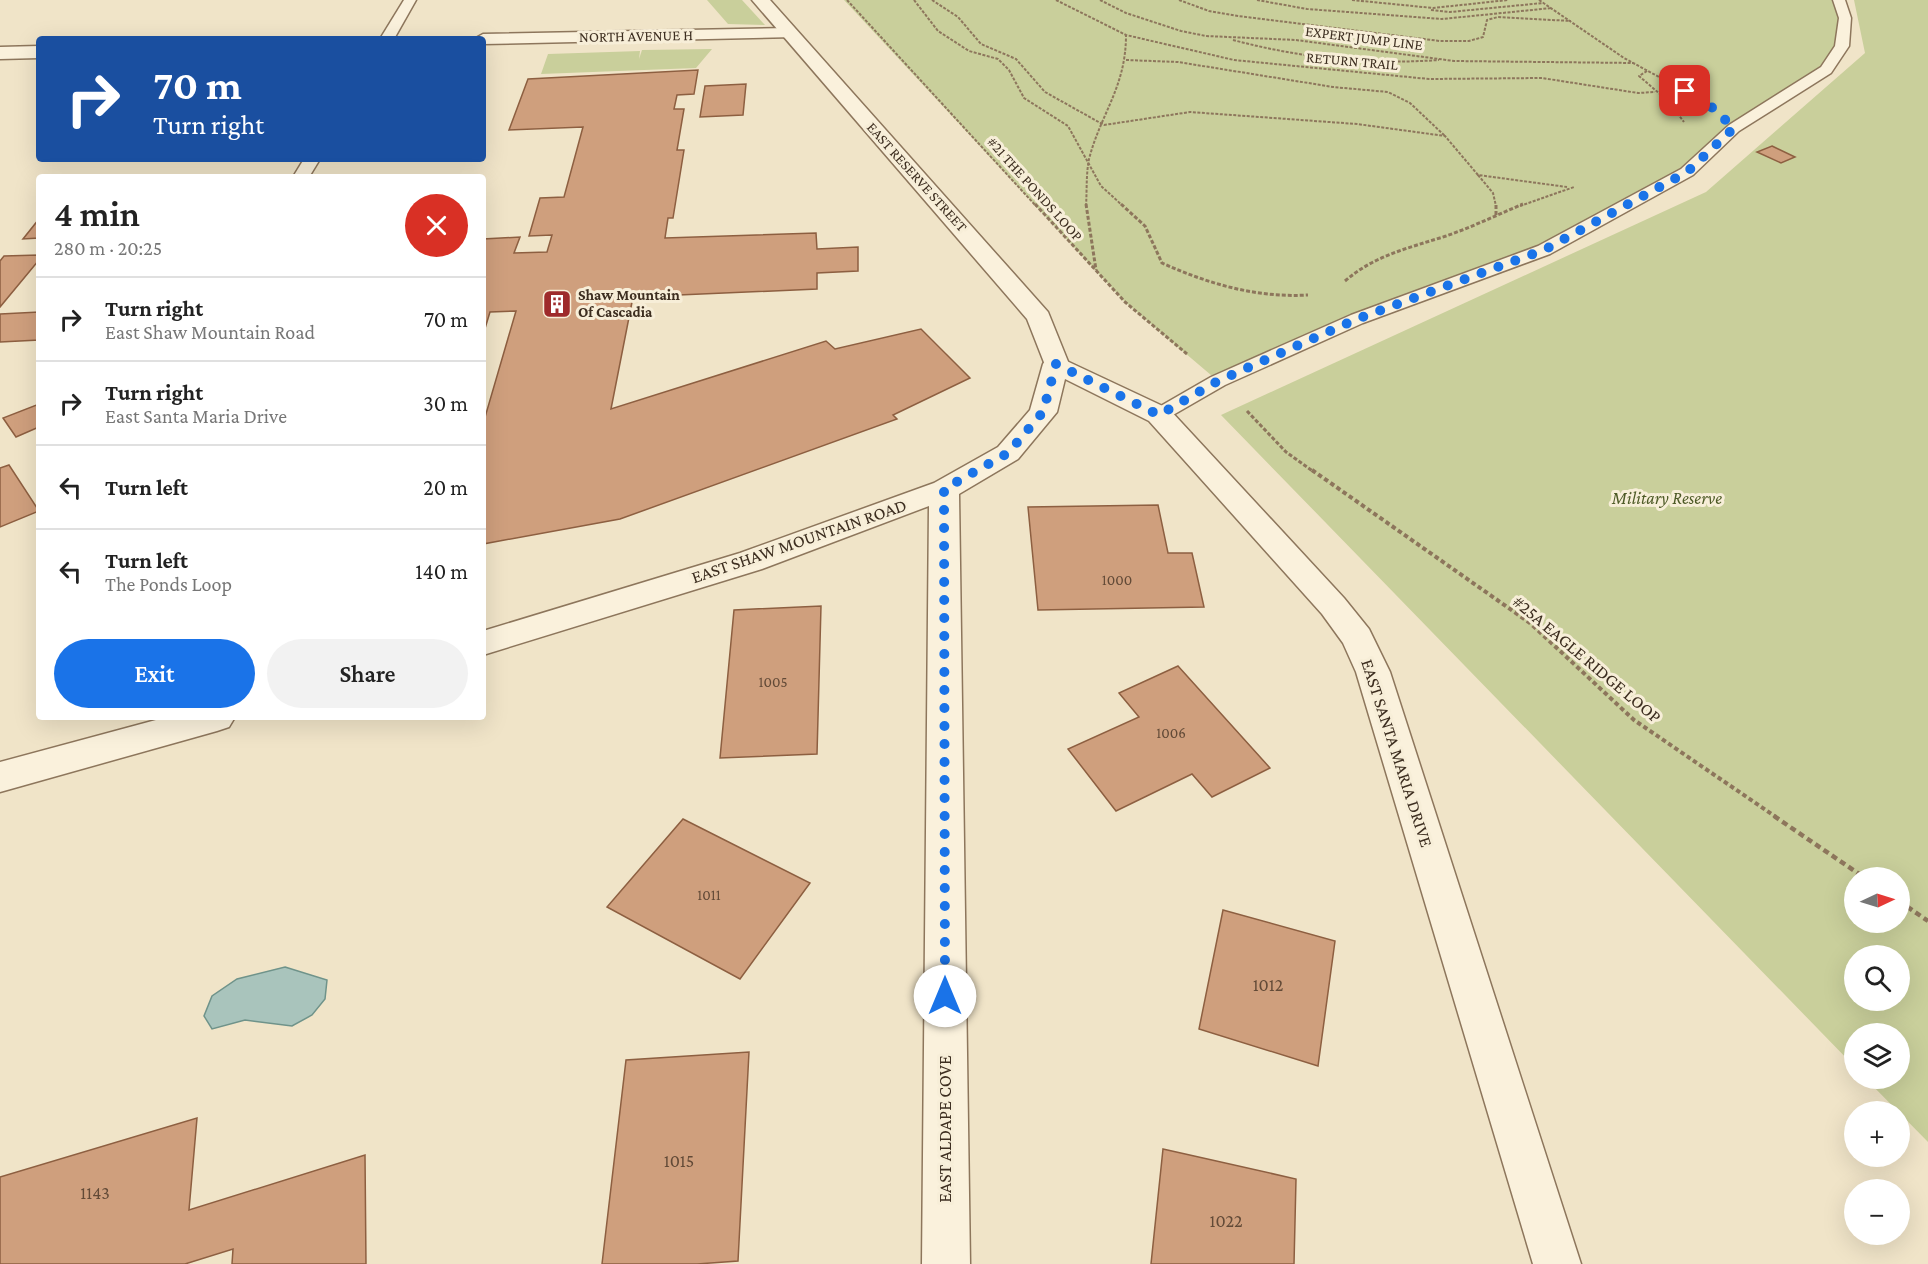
<!DOCTYPE html>
<html lang="en">
<head>
<meta charset="utf-8">
<style>
	body { margin:0; font-family:"Crimson Pro",serif; background:#f2f2f2; color:#222; height:100vh; display:flex; flex-direction:column; font-size:22px; white-space:nowrap }
	* { box-sizing:border-box; margin:0 }
	p { font-size:20px; color:#767676 }
	.icon { flex:none; width:33px; height:33px; fill:none; stroke:currentColor; stroke-width:2; stroke-linecap:round; stroke-linejoin:round }
	.map { position:relative; flex:1; overflow:hidden }
	.side { position:absolute; left:36px; top:174px; width:450px; height:546px; display:flex; flex-direction:column; background:#fff; border-radius:6px; box-shadow:0 6px 24px #0002 }
	.side>* { flex:none }
	.guide { position:absolute; left:36px; top:36px; width:450px; height:126px; border-radius:6px; box-shadow:0 6px 24px #0002; background:#1a4fa0; color:#fff; overflow:hidden }
	.needle { width:39px; rotate:86deg }
	.controls { position:absolute; left:1844px; top:867px; display:grid; gap:12px }
	.controls a { display:grid; place-items:center; width:66px; height:66px; border-radius:50%; background:#fff; box-shadow:0 6px 24px #0002; font-size:30px }
	.pin { position:absolute; display:grid; place-items:center; width:51px; height:51px; color:#fff; margin:-26px; border-radius:12px; box-shadow:0 3px 9px #0006 }
	.me { position:absolute; width:66px; margin:-33px; rotate:0deg; stroke-linejoin:round; filter:drop-shadow(0 0 4px #0008) }
	.turn { display:flex; align-items:center; gap:21px; height:126px; padding:0 18px; font-size:27px }
	.turn .icon { width:78px; height:78px; stroke-width:2.5 }
	.turn b { display:block; font-size:42px; line-height:51px }
	.round { display:grid; place-items:center; flex:none; width:63px; height:63px; border-radius:32px; background:#f2f2f2 }
	.headline { display:flex; align-items:center; justify-content:space-between; height:102px; padding:0 18px }
	h1 { font-size:36px; font-weight:600; line-height:45px }
	.cta { display:flex; gap:12px; margin-top:auto; padding:12px 18px }
	.cta a { flex:1; height:69px; border-radius:36px; background:#1a73e8; color:#fff; font-size:24px; font-weight:600; line-height:69px; text-align:center }
	.cta a+a { background:#f2f2f2; color:#222 }
	ul { padding:0; list-style:none }
	li { display:flex; align-items:center; gap:18px; height:84px; padding:0 18px; border-top:2px solid #e0e0e0 }
	li div { flex:1 }
	li b { display:block; font-size:22px }
	li em { font-style:normal }
	.map>svg:first-child { display:block }
</style>
</head>
<body>
<div class="map">
<svg width="1928" height="1264" viewBox="0 0 1928 1264">
	<rect width="100%" height="100%" fill="#f0e4c8"/>
	<g fill="#c9cf9b" fill-rule="evenodd">
		<path d="M707,0H742L765,25L728,24Z"/>
		<path d="M844,0H1839L1842,46L1826,70L1735,129L1687,172L1544,251L1218,381L1125,302Z"/>
		<path d="M1854,0H1928V1142L1866,1079L1899,1078V1034H1854V1066L1221,415L1706,192L1865,53ZM1854,878H1899V922H1854ZM1854,956H1899V1000H1854Z"/>
		<path d="M712,49L696,68L541,74L548,54L640,51L639,59L642,50Z"/>
	</g>
	<path fill="#a9c4bc" stroke="#6f938a" stroke-width="1.5" d="M285,967L327,980L325,999L312,1015L292,1026L245,1020L212,1029L204,1016L212,996L237,979Z"/>
	<g fill="#cf9f7d" stroke="#8d5f41" stroke-width="1.5">
		<path d="M698,70L694,94L677,95L674,109H684L677,150H684L673,218H668L665,238L816,233L817,249L858,247V271L817,273V289L633,297L611,409L826,341L835,349L921,329L970,378L893,415L897,419L620,519L483,544V424L516,311L490,312L483,335V239L520,237L514,253L547,252L552,235L529,236L540,198L564,197L583,127L509,130L528,79Z"/>
		<path d="M746,84L743,115L700,117L705,86Z"/>
		<path d="M1772,146L1795,157L1781,163L1757,152Z"/>
		<path d="M39,219V238L23,239Z"/>
		<path d="M39,255V260L0,307V261L4,256Z"/>
		<path d="M39,312V340L0,342V314Z"/>
		<path d="M39,404V427L16,437L3,418Z"/>
		<path d="M9,465L39,511L0,527V468Z"/>
		<path d="M1158,505L1168,553H1192L1204,607L1038,610L1028,507Z"/>
		<path d="M821,606L817,754L720,758L734,610Z"/>
		<path d="M1178,666L1270,768L1212,797L1192,774L1116,811L1068,749L1139,717L1119,693Z"/>
		<path d="M683,819L810,883L740,979L607,907Z"/>
		<path d="M1223,910L1335,941L1318,1066L1199,1029Z"/>
		<path d="M749,1052L738,1261L697,1264H602L626,1060Z"/>
		<path d="M197,1118L189,1210L365,1155L366,1264H232L233,1249L185,1264H0V1177Z"/>
		<path d="M1163,1149L1296,1179L1294,1264H1151Z"/>
	</g>
	<g fill="none" stroke-linecap="round" stroke-linejoin="round">
		<g stroke="#8d765c" stroke-width="3">
			<g id="service">
				<path d="M404,0H416L394,39H380Z"/>
				<path d="M1833,0H1845L1851,18L1849,46L1831,73L1739,131L1693,175L1550,254L1363,323L1225,385L1166,419H1152L1149,415L1152,411L1211,377L1351,315L1538,246L1681,169L1729,125L1821,67L1835,46L1839,18Z"/>
				<path d="M304,159H320L309,177H293Z"/>
			</g>
		</g>
		<g stroke="#8d765c" stroke-width="3">
			<g id="minor">
				<path d="M789,28L795,29L798,33L795,37L483,44V39H474L483,34Z"/>
				<path d="M39,46V58L0,59V47Z"/>
				<path d="M1056,356L1169,409L1344,598L1369,629L1390,672L1581,1264H1533L1356,672L1343,643L1322,614L1149,421L1065,379L1057,412L1018,459L959,494L970,1264H922L929,506L762,569L483,655V631L740,553L934,483L998,447L1030,410L1043,364L1047,358Z"/>
				<path d="M167,717H235L229,727L217,731L0,792V762Z"/>
			</g>
		</g>
		<g stroke="#8d765c" stroke-width="3">
			<path id="tertiary" d="M752,0H770L1048,312L1069,364L1065,370L1056,372L1047,370L1027,319Z"/>
		</g>
		<g stroke="#8d765c" stroke-width="2" stroke-dasharray="3 1.5" stroke-linecap="butt">
			<path d="M847,0L1036,206"/>
			<path d="M914,0L938,31L969,51L998,59L1009,70L1024,98L1068,126L1101,186L1123,206"/>
			<path d="M932,0L958,17L981,44L1016,59L1045,92L1104,125L1190,112L1357,124L1445,136L1478,175L1567,187"/>
			<path d="M1056,0L1126,35L1234,60L1429,79L1542,78L1638,93L1655,92"/>
			<path d="M1100,0L1126,13L1181,31L1206,36L1296,40L1454,61L1633,63"/>
			<path d="M1179,0L1209,11L1238,16L1440,41H1469L1483,37L1487,20L1498,17L1571,21"/>
			<path d="M1257,0L1307,9L1442,19L1552,8"/>
			<path d="M1352,0L1433,8L1508,0"/>
			<path d="M1539,0L1624,58L1707,103"/>
			<path d="M1431,10L1450,12L1543,3"/>
			<path d="M1233,40C1301,58 1369,65 1439,60"/>
			<path d="M1126,60L1178,62L1333,87L1388,92L1410,103L1445,136"/>
			<path d="M1647,71L1639,76L1668,101L1684,122"/>
			<path d="M1478,175L1493,193L1496,206"/>
			<path d="M1086,206C1087,191 1086,174 1089,159C1101,113 1126,87 1126,35"/>
			<path d="M1520,206L1574,187"/>
		</g>
		<g stroke="#8d765c" stroke-width="3" stroke-dasharray="4 2" stroke-linecap="butt">
			<path d="M1035,204L1125,302L1187,354"/>
			<path d="M1086,204L1096,270"/>
			<path d="M1121,204L1145,226L1162,263C1209,284 1256,298 1308,295"/>
			<path d="M1496,215V204"/>
			<path d="M1345,281C1375,255 1409,248 1446,236C1472,227 1497,215 1523,204"/>
			<path d="M1247,411L1286,452L1314,472"/>
		</g>
		<path stroke="#8d765c" stroke-width="4" stroke-dasharray="4.5 3" stroke-linecap="butt" d="M1312,470L1530,623L1634,720L1776,817"/>
		<g stroke="#8d765c" stroke-width="4.5" stroke-dasharray="6 4" stroke-linecap="butt">
			<path d="M1774,816L1865,878"/>
			<path d="M1899,901L1928,921"/>
		</g>
		<use href="#service" fill="#faf1dc" fill-rule="evenodd"/>
		<use href="#minor" fill="#faf1dc" fill-rule="evenodd"/>
		<use href="#tertiary" fill="#faf1dc" fill-rule="evenodd"/>
	</g>
	<g fill="none" stroke-linecap="round" stroke-linejoin="round">
		<path stroke="#1a73e8" stroke-width="10" stroke-dasharray="0 18" d="M945,996L944,489L1008,453L1043,412L1056,364L1159,415L1218,381L1357,319L1544,250L1687,172L1734,128L1704,100L1685,91"/>
	</g>
	<defs>
		<g id="building-square" transform="scale(1.5)"><rect x="-9" y="-9" width="18" height="18" rx="4" fill="#9e2a2b" stroke="#f7eed8"/><path d="M-4-6H4V6H1V3H-1V6H-4ZM-2.5-4.3h1.7v1.8h-1.7ZM.8-4.3h1.7v1.8H.8ZM-2.5-1h1.7V.8h-1.7ZM.8-1h1.7V.8H.8Z" fill="#fff"/></g>
	</defs>
	<g fill-rule="evenodd">
		<use href="#building-square" x="557" y="304"/>
	</g>
	<g text-anchor="middle" stroke-width="6" stroke-linejoin="round" paint-order="stroke">
		<g font-size="15" fill="#3d2e20" stroke="#f7eed8">
			<text transform="translate(636 36) rotate(-1)" y="5">NORTH AVENUE H</text>
			<text transform="translate(1364 38) rotate(7)" y="5">EXPERT JUMP LINE</text>
			<text transform="translate(1352 61) rotate(5)" y="5">RETURN TRAIL</text>
			<text transform="translate(917 177) rotate(48)" y="5">EAST RESERVE STREET</text>
			<text transform="translate(1035 189) rotate(48)" y="5">#21 THE PONDS LOOP</text>
		</g>
		<g font-size="15" font-weight="bold" fill="#3d2e20" stroke="#f7eed8" text-anchor="start">
			<text x="578" y="300">Shaw Mountain<tspan x="578" dy="17">Of Cascadia</tspan></text>
		</g>
		<g font-size="15" fill="#624a37">
			<text x="1117" y="585">1000</text>
			<text x="773" y="687">1005</text>
			<text x="1171" y="738">1006</text>
			<text x="709" y="900">1011</text>
		</g>
		<g font-size="18" font-style="italic" fill="#4d5a26" stroke="#f7eed8">
			<text x="1667" y="504">Military Reserve</text>
		</g>
		<g font-size="18" fill="#3d2e20" stroke="#f7eed8">
			<text transform="translate(799 541) rotate(-19)" y="6">EAST SHAW MOUNTAIN ROAD</text>
			<text transform="translate(1587 659) rotate(40)" y="6">#25A EAGLE RIDGE LOOP</text>
			<text transform="translate(1397 753) rotate(72)" y="6">EAST SANTA MARIA DRIVE</text>
			<text transform="translate(945 1129) rotate(-90)" y="6">EAST ALDAPE COVE</text>
		</g>
		<g font-size="18" fill="#624a37">
			<text x="1268" y="991">1012</text>
			<text x="679" y="1167">1015</text>
			<text x="95" y="1199">1143</text>
			<text x="1226" y="1227">1022</text>
		</g>
	</g>
</svg>
<div class="controls">
<a><svg class="needle" viewBox="-14 -14 28 28"><path d="M0-13l5 13h-10z" fill="#e53935"/><path d="M0 13l5-13h-10z" fill="#767676"/></svg></a>
<a><svg class="icon" aria-label="search" viewBox="0 0 24 24"><circle cx="10" cy="10" r="6"/><path d="M15 15l6 6"/></svg></a>
<a><svg class="icon" aria-label="layers" viewBox="0 0 24 24"><path d="M12 4l9 5-9 5-9-5zM3 14l9 5 9-5"/></svg></a>
<a>+</a>
<a>−</a>
</div>
<div class="pin" style="left:1685px;top:91px;background:#d93025"><svg class="icon" aria-label="arrive" viewBox="0 0 24 24"><path d="M6 21V4h12l-3 4 3 4H6"/></svg></div>
<svg class="me" style="left:945px;top:996px" viewBox="-20 -20 40 40"><circle r="19" fill="#fff"/><path d="M0-13L10 11 0 6-10 11z" fill="#1a73e8"/></svg>
<div class="guide">
<div class="turn"><svg class="icon" aria-label="right" viewBox="0 0 24 24"><path d="M7 20v-9h11M14 6l5 5-5 5"/></svg><div><b>70 m</b>Turn right</div></div>
</div>
<section class="side">
<div class="headline"><div><h1>4 min</h1><p>280 m · 20:25</p></div><a class="round" style="background:#d93025;color:#fff"><svg class="icon" aria-label="close" viewBox="0 0 24 24"><path d="M6 6l12 12M18 6L6 18"/></svg></a></div>
<ul>
<li><svg class="icon" aria-label="right" viewBox="0 0 24 24"><path d="M7 20v-9h11M14 6l5 5-5 5"/></svg><div><b>Turn right</b><p>East Shaw Mountain Road</p></div><em>70 m</em></li>
<li><svg class="icon" aria-label="right" viewBox="0 0 24 24"><path d="M7 20v-9h11M14 6l5 5-5 5"/></svg><div><b>Turn right</b><p>East Santa Maria Drive</p></div><em>30 m</em></li>
<li><svg class="icon" aria-label="left" viewBox="0 0 24 24"><path d="M17 20v-9H6M10 6l-5 5 5 5"/></svg><div><b>Turn left</b></div><em>20 m</em></li>
<li><svg class="icon" aria-label="left" viewBox="0 0 24 24"><path d="M17 20v-9H6M10 6l-5 5 5 5"/></svg><div><b>Turn left</b><p>The Ponds Loop</p></div><em>140 m</em></li>
</ul>
<div class="cta"><a>Exit</a><a>Share</a></div>
</section>
</div>
</body>
</html>
